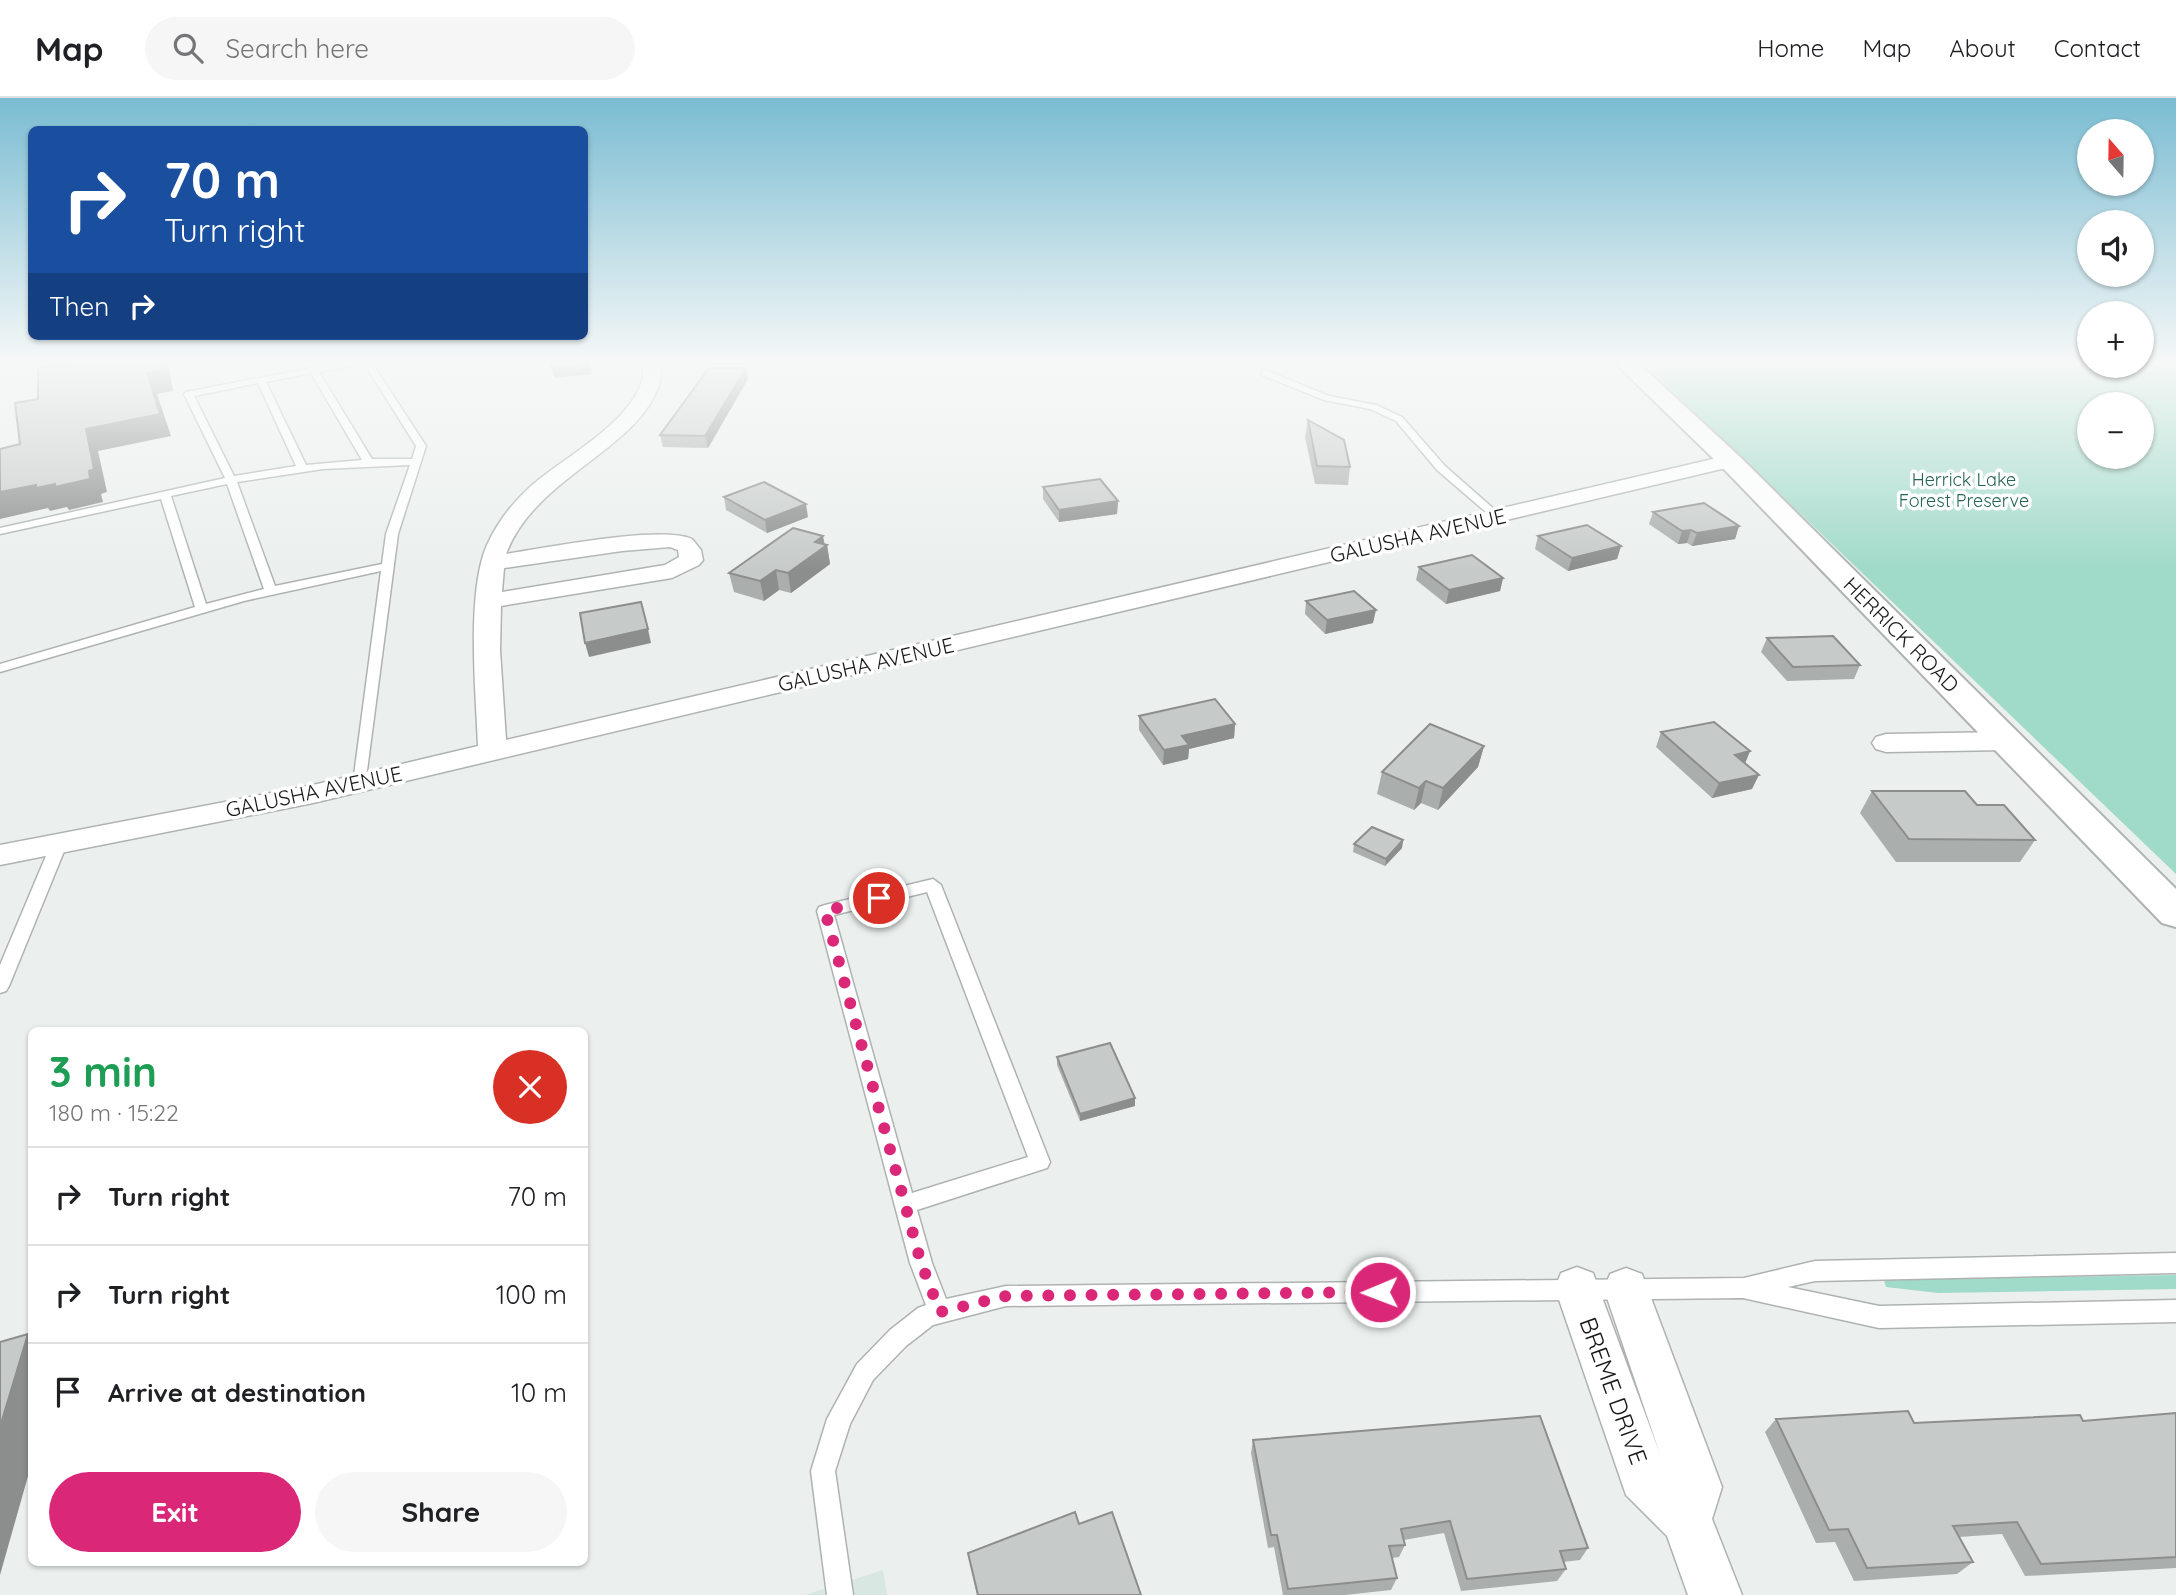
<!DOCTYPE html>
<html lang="en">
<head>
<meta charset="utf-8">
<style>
	body { margin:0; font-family:Quicksand,sans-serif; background:#f6f6f6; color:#202124; height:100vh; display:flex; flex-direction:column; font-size:26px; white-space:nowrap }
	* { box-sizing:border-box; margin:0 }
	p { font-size:23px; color:#757577 }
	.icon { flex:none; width:38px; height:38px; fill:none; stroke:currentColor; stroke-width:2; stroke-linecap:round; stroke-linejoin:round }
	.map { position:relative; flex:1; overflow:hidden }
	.panel { position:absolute; left:28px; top:929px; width:560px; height:539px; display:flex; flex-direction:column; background:#fff; border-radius:10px; box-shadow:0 2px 5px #0004 }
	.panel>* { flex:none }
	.banner { position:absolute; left:28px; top:28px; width:560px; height:214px; border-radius:10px; box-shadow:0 2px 5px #0004; background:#1a4fa0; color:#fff; overflow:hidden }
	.needle { width:46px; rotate:340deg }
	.buttons { position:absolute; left:2077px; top:21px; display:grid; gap:14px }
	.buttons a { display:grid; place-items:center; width:77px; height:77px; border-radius:50%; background:#fff; box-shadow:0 2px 5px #0004; font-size:35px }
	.pin { position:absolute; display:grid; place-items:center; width:60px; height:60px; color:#fff; margin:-30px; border:4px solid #fff; border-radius:50%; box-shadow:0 2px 7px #0007 }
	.me { position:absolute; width:77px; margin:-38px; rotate:269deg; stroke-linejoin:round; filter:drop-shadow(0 0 5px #0008) }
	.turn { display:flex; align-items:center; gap:24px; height:147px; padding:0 21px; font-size:32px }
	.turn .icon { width:91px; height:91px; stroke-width:2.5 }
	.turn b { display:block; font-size:49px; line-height:60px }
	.then { display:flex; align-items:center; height:66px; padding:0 21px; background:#0003; gap:14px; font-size:26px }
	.round { display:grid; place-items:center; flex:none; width:74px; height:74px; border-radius:37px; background:#f6f6f6 }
	.headline { display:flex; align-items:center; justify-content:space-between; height:119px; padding:0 21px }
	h1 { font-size:42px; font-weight:800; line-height:52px; color:#1e9e55 }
	.cta { display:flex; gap:14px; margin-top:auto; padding:14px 21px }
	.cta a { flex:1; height:80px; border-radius:42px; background:#db2777; color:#fff; font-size:28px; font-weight:800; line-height:80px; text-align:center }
	.cta a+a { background:#f6f6f6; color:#202124 }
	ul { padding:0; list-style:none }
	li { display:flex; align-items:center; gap:21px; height:98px; padding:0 21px; border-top:2px solid #e0e0e0 }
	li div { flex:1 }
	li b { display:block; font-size:26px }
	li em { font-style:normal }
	header { display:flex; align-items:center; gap:42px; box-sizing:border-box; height:98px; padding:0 35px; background:#fff; border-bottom:2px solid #e0e0e0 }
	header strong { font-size:33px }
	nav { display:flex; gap:38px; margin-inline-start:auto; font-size:24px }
	.search { width:490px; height:63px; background:#f6f6f6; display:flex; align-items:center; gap:18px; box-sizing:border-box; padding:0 24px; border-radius:38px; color:#757577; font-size:26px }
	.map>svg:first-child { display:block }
</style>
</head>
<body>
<header>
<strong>Map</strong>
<div class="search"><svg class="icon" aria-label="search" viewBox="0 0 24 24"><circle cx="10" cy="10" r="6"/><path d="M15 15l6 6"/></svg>Search here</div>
<nav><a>Home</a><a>Map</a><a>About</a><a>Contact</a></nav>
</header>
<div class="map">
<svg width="2176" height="1497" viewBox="0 0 2176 1497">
	<rect width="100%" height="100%" fill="#ebf0ee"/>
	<path fill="#d9e7e2" d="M883,1472L887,1497H805Z"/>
	<g fill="#a0dac9" fill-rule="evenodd">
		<path d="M1640,262H2089L2090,268H2142V262H2176V776ZM2090,306H2142V359H2090Z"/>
		<path d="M2176,1177V1191L1938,1195L1886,1189L1884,1182Z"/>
	</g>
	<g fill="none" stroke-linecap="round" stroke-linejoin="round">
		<g stroke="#aeb3b1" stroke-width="3">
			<g id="service">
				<path d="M353,262H370L426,348L398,436L365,688L360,690L353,685L381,473L244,503L0,574V566L195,509L161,401L0,436V430L225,380L184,296L186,294ZM364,265L416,348L412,361H372L319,274ZM311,275L362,362L306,367L266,284ZM258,285L296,368L234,378L194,298ZM410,367L386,436L382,466L275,488L237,384L323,371ZM227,386L264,491L206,506L171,398Z"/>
				<path d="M1262,273H1268L1329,298L1376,307L1402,319L1445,368L1503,419L1494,421L1437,372L1396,323L1370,311L1324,302L1262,277Z"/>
				<path d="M59,741L67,746L9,888L6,893L0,895V867L51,746Z"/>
				<path d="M933,781L941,787L1050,1064L1047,1070L917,1112L932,1165L946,1201L1006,1188L1744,1180L1815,1163L2176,1155V1175L1815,1183L1788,1189L1879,1208L2176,1202V1224L1879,1230L1743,1200L1006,1208L933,1227L906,1248L873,1282L850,1326L835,1373L853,1497H827L811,1373L827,1321L857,1266L890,1232L918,1210L926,1207L910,1165L817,813L819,809L825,807ZM927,794L1028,1059L912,1095L834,817Z"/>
			</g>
		</g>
		<g stroke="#aeb3b1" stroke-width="3">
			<g id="minor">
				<path d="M643,262H661C660,269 661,277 660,284C640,352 535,378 506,456C545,450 661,427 692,441L701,452L703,462L699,467L672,480L501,508L500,552L506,642L1730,357L1737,359L1740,363L1737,367L1730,369L313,705L0,767V747L313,687L478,648C476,595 466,495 487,447C497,425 513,404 531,388C563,360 629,326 642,283C644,277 643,269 643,262ZM670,449L678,452L679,459L665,467L502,494L504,470L622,453Z"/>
				<path d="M2007,634L2017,637L2021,643L2017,649L2007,652L1886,654L1876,651L1872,645L1876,639L1886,636Z"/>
				<path d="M1577,1169L1593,1175L1660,1356L1604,1191L1610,1176L1626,1170L1642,1176L1722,1389L1712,1421L1742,1497H1688L1667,1438L1626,1397L1555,1190L1561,1175Z"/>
			</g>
		</g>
		<g stroke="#aeb3b1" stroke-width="4">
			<path id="tertiary" d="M1612,262H1635L1739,358L2176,791V829L2162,825L1721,368Z"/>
		</g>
		<use href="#service" fill="#fff" fill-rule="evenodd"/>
		<use href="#minor" fill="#fff" fill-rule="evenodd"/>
		<use href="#tertiary" fill="#fff" fill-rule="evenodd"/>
	</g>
	<g fill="#aaafad">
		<path d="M748,281L708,350L663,349L660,337Z"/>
		<path d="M1308,322L1350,369L1348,387L1315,386L1305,339Z"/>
		<path d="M1043,389L1118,403L1117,416L1059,424L1043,401Z"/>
		<path d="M724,399L808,419L767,435L726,412Z"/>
		<path d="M1653,414L1739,428L1735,441L1692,448L1687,445L1678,446L1649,426Z"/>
		<path d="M1538,438L1621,448L1617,461L1568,473L1535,451Z"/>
		<path d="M824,446L827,447L830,466L791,495L779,492L764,503L734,494L729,475Z"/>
		<path d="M1419,469L1503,480L1500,493L1446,506L1416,482Z"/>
		<path d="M1306,503L1373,525L1325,536L1305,516Z"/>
		<path d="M1767,540L1860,567L1854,581L1787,583L1761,554Z"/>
		<path d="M1139,618L1235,626L1234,640L1189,651L1188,661L1163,667L1139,632Z"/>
		<path d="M1661,634L1750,653L1745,665L1752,691L1712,700L1656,649Z"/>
		<path d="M1484,648L1478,669L1438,712L1421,705L1414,712L1377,696L1382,674Z"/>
		<path d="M1872,693L1977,707L2035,742L2020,764H1896L1860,715Z"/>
		<path d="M1403,742L1402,750L1385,768L1353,754L1354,746Z"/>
		<path d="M1057,959L1135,1008L1080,1023L1057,967Z"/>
		<path d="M2176,1315V1470L2025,1478L2002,1436L1959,1439L1973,1464L1957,1476L1854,1483L1835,1444L1816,1445L1765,1334L1776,1321L1914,1325L2083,1323Z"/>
		<path d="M1253,1342L1588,1450L1580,1462L1563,1464L1566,1471L1557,1483L1461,1493L1444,1435L1404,1442L1405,1447L1399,1459L1392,1460L1397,1480L1391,1492L1345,1497H1283L1274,1449L1268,1450L1251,1355Z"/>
		<path d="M1079,1426L1141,1497H977L968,1455Z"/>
	</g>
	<g fill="#8b8e8d">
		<path d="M161,262H164L169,270L173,293L157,296L171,338L98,353L107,394L101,396L103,404L69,412L67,409L50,413L48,410L0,421V394L89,373L86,331Z"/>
		<path d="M590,262L592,276L555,280L551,269Z"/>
		<path d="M746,270L748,281L708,350L705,338Z"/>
		<path d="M1118,403L1117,416L1059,424V412Z"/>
		<path d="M806,406L808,419L767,435L765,422Z"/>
		<path d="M1739,428L1735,441L1692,448L1697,435Z"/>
		<path d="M1691,432L1687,445L1678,446L1682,433Z"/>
		<path d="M823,438L825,448L827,447L830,466L791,495L788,475L815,444Z"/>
		<path d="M1621,448L1617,461L1568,473L1572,460Z"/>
		<path d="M776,472L779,492L764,503L760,483Z"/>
		<path d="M1503,480L1500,493L1446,506L1449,492Z"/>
		<path d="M1376,512L1373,525L1325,536L1327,522Z"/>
		<path d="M648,531L651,545L589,559L585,545Z"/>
		<path d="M1235,626L1234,640L1189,651L1188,661L1163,667L1164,652L1182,638Z"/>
		<path d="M1484,648L1478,669L1438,712L1443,690Z"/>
		<path d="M1750,653L1744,668L1735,657Z"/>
		<path d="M1759,677L1752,691L1712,700L1719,685Z"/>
		<path d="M1426,683L1421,705L1414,712L1419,690Z"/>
		<path d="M1403,742L1402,750L1385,768L1386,761Z"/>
		<path d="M1135,1000V1008L1080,1023V1016Z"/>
		<path d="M28,1236L32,1239V1364L0,1477V1329Z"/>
	</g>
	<g fill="#c6cbc9" stroke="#8b8e8d" stroke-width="2">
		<path d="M86,262H161L163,272L147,275L160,316L86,331L94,371L89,373L90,381L55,389V386L36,390V387L0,394V351L20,346L15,305L38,301V270Z"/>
		<path d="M551,262H588L589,265L551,269Z"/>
		<path d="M709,270H746L705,338L660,337Z"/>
		<path d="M1308,322L1344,342L1350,369L1317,368Z"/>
		<path d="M1100,381L1118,403L1059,412L1043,389Z"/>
		<path d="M764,384L806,406L765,422L724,399Z"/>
		<path d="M1704,405L1739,428L1697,435L1691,432L1682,433L1653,414Z"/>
		<path d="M1587,427L1621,448L1572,460L1538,438Z"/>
		<path d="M793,430L823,438L815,444L827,447L788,475L776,472L760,483L729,475Z"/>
		<path d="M1472,457L1503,480L1449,492L1419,469Z"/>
		<path d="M1354,493L1376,512L1327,522L1306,503Z"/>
		<path d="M641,504L648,531L585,545L580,515Z"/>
		<path d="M1833,538L1860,567L1793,569L1767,540Z"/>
		<path d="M1215,601L1235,626L1182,638L1189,647L1164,652L1139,618Z"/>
		<path d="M1714,624L1750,653L1735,657L1759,677L1719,685L1661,634Z"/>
		<path d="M1430,626L1484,648L1443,690L1426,683L1419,690L1382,674Z"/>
		<path d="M1872,693H1965L1977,707H2004L2035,742L1909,741Z"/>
		<path d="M1372,729L1403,742L1386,761L1354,746Z"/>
		<path d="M1110,945L1135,1000L1080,1016L1057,959Z"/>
		<path d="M28,1236L0,1329V1244Z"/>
		<path d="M1908,1313L1914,1325L2080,1317L2083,1323L2176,1315V1459L2041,1466L2017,1424L1953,1428L1973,1464L1867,1470L1848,1431L1829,1432L1776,1321Z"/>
		<path d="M1540,1318L1588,1450L1560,1453L1566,1471L1467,1481L1450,1423L1401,1431L1405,1447L1389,1448L1397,1480L1288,1491L1277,1437H1271L1253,1342Z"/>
		<path d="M1075,1414L1079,1426L1112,1414L1141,1497H978L968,1455Z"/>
	</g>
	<linearGradient id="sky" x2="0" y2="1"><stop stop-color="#7abcd2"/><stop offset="0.56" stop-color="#f6f8f7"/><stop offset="1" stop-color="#f6f8f7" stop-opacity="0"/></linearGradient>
	<rect width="2176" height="472" fill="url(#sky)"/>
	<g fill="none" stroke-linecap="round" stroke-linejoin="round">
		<path stroke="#db2777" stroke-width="12" stroke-dasharray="0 21.6" d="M879,800L825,813L921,1165L940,1214L1006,1198L1380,1194"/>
	</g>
	<g text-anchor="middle" stroke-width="7" stroke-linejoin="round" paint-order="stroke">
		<g font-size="18" fill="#246555" stroke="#fff">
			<text x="1964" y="388">Herrick Lake<tspan x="1964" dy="21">Forest Preserve</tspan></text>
		</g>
		<g font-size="21" fill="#181a19" stroke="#fff">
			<text transform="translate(1418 438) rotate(-13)" y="7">GALUSHA AVENUE</text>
			<text transform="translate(1901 537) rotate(45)" y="7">HERRICK ROAD</text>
			<text transform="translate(866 567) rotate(-13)" y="7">GALUSHA AVENUE</text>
			<text transform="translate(314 694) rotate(-12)" y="7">GALUSHA AVENUE</text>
		</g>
		<g font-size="24" fill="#181a19" stroke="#fff">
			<text transform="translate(1613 1293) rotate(70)" y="8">BREME DRIVE</text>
		</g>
	</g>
</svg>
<div class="buttons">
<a><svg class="needle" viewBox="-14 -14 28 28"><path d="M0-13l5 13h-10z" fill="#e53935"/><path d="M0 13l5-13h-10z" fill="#757577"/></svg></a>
<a><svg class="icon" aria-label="sound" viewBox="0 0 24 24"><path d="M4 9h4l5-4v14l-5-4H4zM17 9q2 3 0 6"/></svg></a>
<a>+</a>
<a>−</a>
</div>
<div class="pin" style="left:879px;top:800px;background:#d93025"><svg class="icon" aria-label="arrive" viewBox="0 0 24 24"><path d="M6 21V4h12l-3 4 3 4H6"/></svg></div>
<svg class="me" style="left:1380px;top:1194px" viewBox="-20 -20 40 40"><circle r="17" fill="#db2777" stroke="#fff" stroke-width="3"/><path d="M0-11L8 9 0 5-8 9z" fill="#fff"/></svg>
<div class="banner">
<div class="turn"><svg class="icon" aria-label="right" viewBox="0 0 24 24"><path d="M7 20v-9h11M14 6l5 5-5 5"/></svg><div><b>70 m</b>Turn right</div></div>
<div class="then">Then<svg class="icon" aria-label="right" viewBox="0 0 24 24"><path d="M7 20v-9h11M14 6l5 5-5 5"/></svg></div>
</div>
<section class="panel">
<div class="headline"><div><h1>3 min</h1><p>180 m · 15:22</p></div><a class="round" style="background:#d93025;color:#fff"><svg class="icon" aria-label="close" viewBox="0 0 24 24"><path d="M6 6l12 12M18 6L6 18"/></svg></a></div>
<ul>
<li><svg class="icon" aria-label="right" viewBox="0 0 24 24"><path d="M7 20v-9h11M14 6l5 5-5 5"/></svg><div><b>Turn right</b></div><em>70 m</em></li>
<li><svg class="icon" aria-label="right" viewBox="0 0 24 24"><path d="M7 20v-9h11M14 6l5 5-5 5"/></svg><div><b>Turn right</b></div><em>100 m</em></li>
<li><svg class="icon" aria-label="arrive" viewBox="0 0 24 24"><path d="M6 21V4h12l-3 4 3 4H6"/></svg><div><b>Arrive at destination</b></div><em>10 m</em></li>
</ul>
<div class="cta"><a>Exit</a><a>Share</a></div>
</section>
</div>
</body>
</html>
